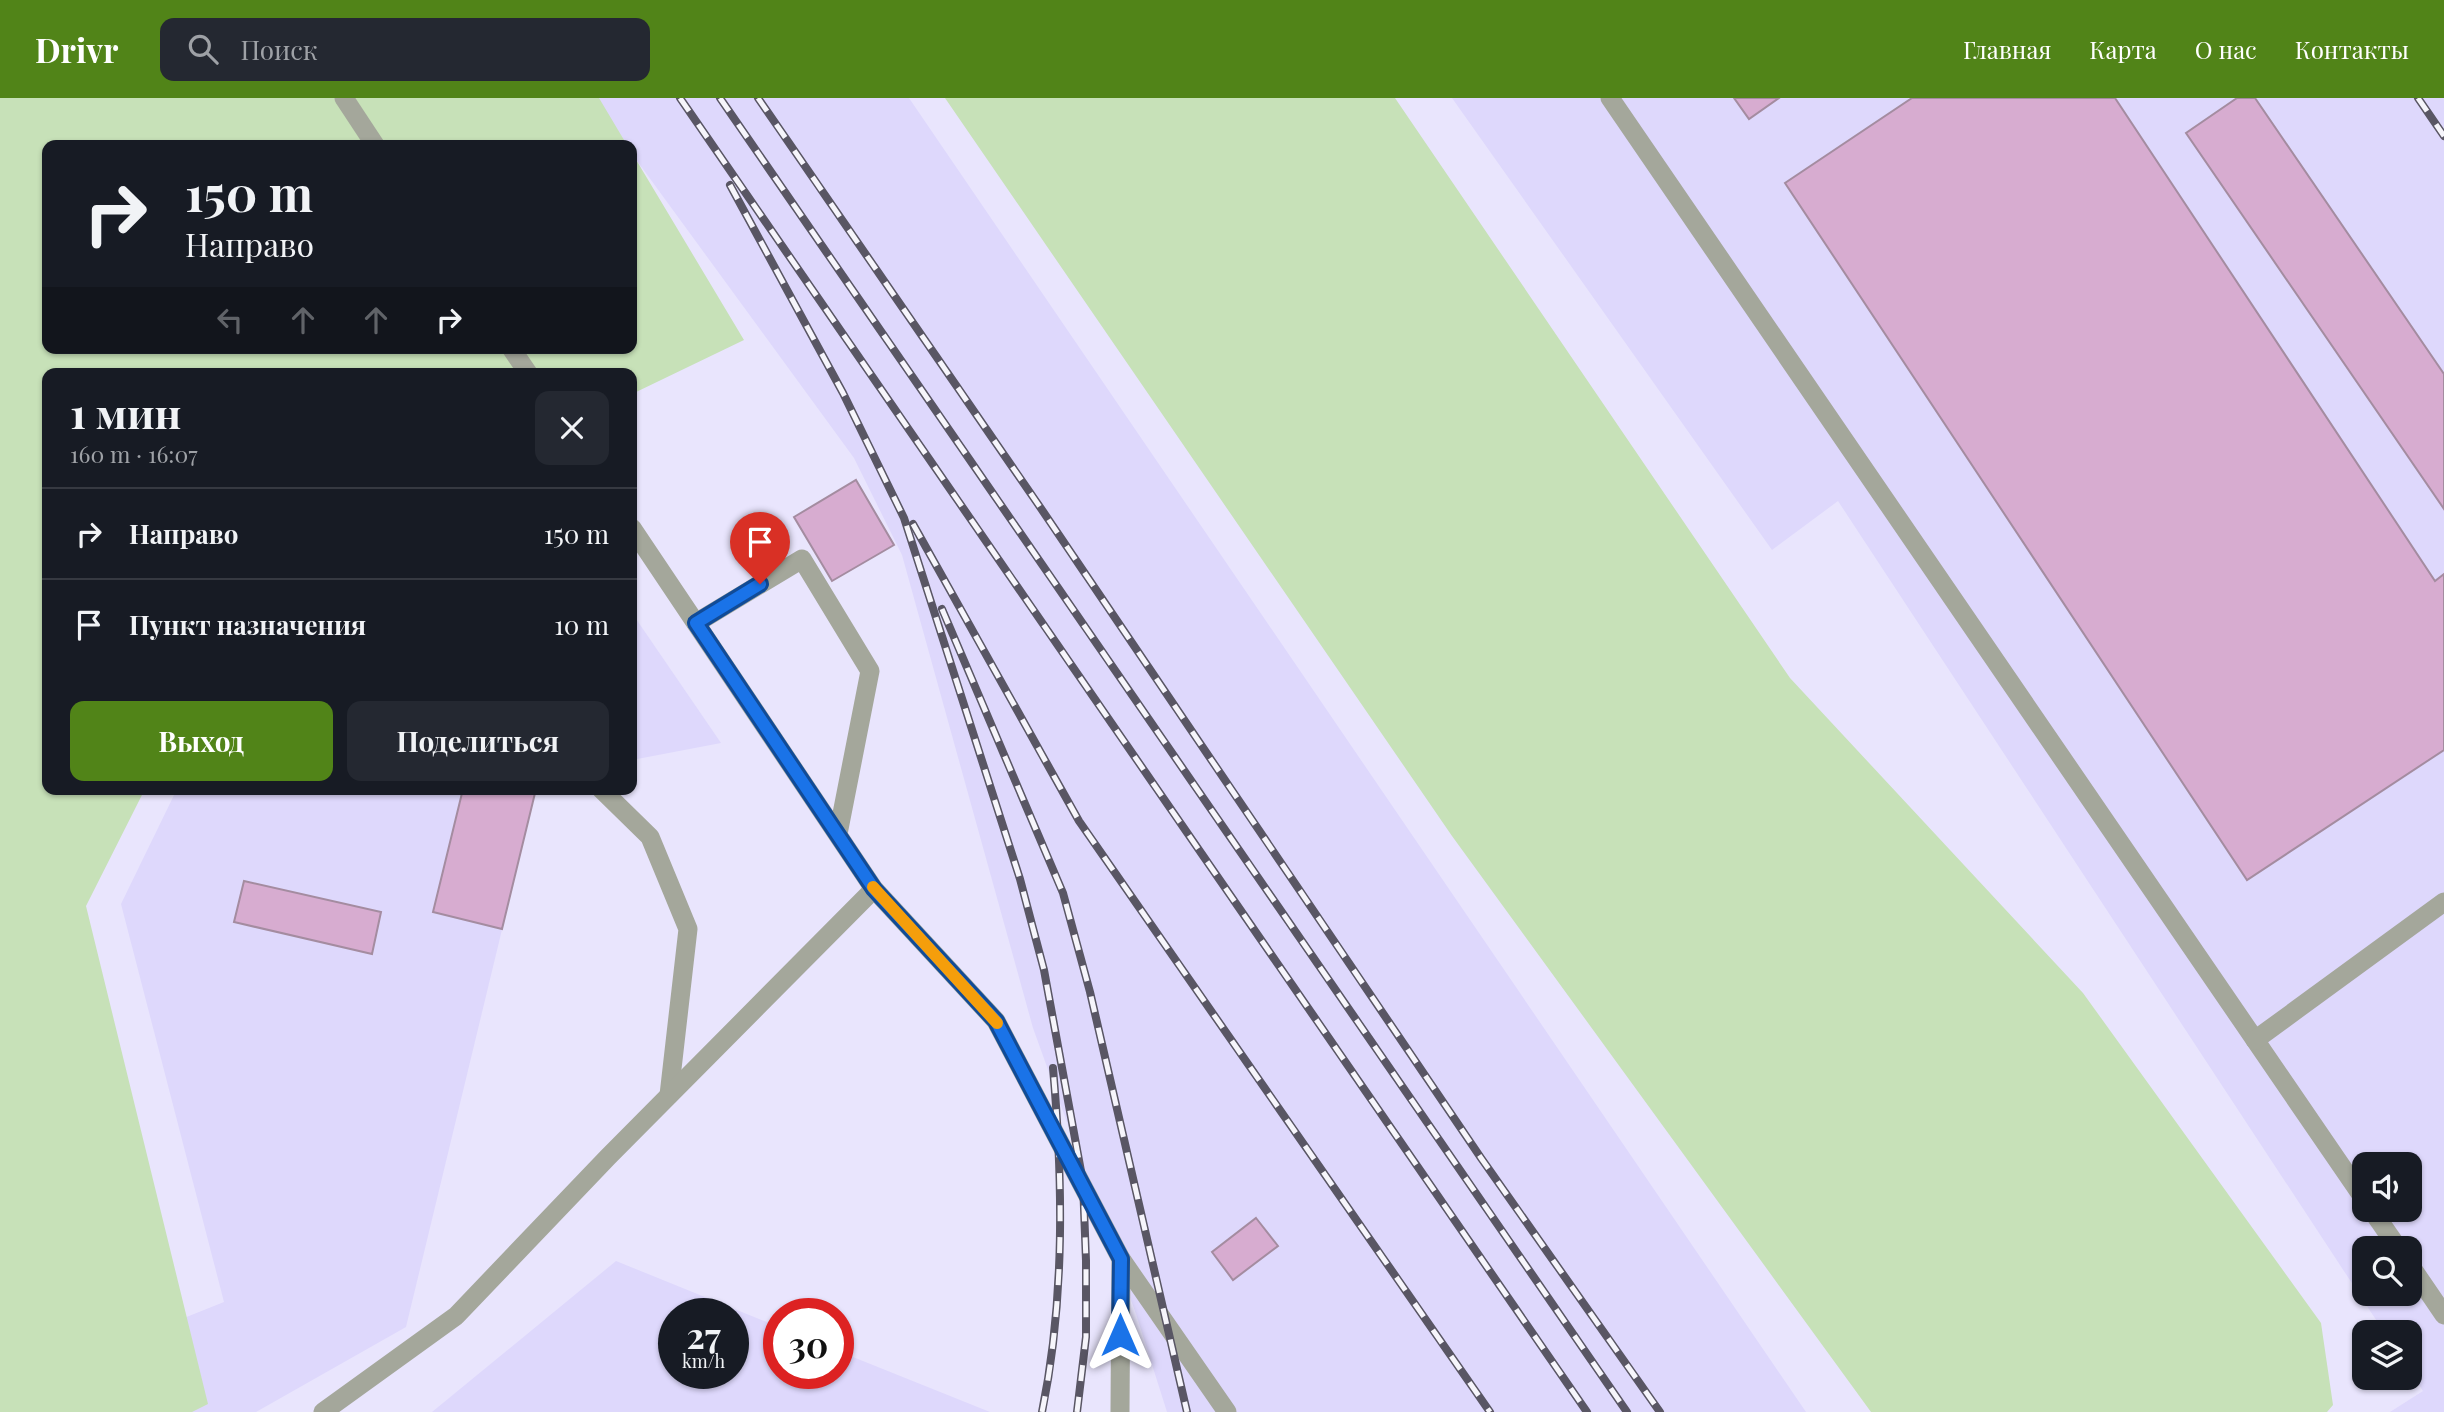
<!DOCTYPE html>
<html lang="ru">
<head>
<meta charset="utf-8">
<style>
	body { margin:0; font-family:"Playfair Display",serif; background:#242831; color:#f1f3f6; height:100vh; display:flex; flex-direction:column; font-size:26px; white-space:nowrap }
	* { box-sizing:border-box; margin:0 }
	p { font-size:23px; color:#9ea1a6 }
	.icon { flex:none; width:38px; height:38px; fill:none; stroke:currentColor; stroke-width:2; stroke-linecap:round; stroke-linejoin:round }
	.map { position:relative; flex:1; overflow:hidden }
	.details { position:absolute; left:42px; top:270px; width:595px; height:427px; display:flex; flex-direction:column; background:#171b24; border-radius:14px; box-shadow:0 2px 5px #0004 }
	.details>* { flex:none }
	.top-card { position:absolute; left:42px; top:42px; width:595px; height:214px; border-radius:14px; box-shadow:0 2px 5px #0004; background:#171b24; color:#f1f3f6; overflow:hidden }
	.buttons { position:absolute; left:2352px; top:1054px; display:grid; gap:14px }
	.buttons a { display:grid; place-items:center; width:70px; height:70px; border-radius:14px; background:#171b24; box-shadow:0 2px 5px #0004; font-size:35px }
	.speed { position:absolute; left:658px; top:1200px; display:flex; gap:14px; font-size:35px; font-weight:700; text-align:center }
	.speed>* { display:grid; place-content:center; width:91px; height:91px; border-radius:50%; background:#171b24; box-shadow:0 2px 5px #0004; line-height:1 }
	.speed small { font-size:18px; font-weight:400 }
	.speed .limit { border:10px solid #d22; background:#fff; color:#111 }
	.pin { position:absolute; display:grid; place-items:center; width:60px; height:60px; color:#fff; margin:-72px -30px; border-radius:50% 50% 50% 0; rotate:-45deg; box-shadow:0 0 7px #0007 }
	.pin .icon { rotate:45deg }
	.me { position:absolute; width:77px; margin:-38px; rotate:0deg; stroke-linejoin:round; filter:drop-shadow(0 0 5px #0008) }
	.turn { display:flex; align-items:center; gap:24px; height:147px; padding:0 28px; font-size:32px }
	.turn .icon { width:91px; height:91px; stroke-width:2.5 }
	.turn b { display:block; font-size:49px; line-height:60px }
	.lanes { display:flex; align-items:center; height:66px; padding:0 28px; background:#0003; justify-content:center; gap:35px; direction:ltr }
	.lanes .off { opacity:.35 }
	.round { display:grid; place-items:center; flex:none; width:74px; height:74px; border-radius:14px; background:#242831 }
	.overview { display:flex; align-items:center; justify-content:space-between; height:119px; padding:0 28px }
	h1 { font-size:42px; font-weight:700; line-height:52px }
	.action { display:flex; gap:14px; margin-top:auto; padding:14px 28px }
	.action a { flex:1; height:80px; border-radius:14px; background:#518418; color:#fff; font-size:28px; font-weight:700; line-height:80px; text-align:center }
	.action a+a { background:#242831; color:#f1f3f6 }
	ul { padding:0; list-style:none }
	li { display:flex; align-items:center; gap:21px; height:91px; padding:0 28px; border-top:2px solid #363941 }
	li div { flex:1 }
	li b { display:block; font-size:26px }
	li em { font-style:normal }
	header { display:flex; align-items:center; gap:42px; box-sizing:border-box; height:98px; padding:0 35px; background:#518418; color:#fff }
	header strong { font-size:33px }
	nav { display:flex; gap:38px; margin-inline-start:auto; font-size:24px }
	.search { width:490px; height:63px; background:#242831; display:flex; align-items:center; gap:18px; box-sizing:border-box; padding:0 24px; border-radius:14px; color:#9ea1a6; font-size:26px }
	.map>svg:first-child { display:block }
</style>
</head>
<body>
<header>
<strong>Drivr</strong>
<div class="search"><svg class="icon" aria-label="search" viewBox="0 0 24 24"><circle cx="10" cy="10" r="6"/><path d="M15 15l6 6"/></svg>Поиск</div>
<nav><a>Главная</a><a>Карта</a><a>О нас</a><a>Контакты</a></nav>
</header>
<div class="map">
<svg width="2444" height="1314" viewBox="0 0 2444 1314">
	<rect width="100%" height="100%" fill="#e9e5fd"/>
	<g fill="#ded8fc" fill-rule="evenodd">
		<path d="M591,0H909L1806,1314H1167L1136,1216L1033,930L902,457L854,360L632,56V47H625Z"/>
		<path d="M1452,0H2444V1314H2390L2423,1293L2410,1273V1234H2384L1838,403L1772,452ZM2364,1066H2410V1111H2364ZM2364,1150H2410V1195H2364Z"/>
		<path d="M632,515L721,645L632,662Z"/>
		<path d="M177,691H536L406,1229L256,1314H175L139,1238L224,1204L121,806Z"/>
		<path d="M616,1163L779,1229V1276H838V1253L990,1314H432ZM733,1216V1276H674V1216Z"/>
	</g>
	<g fill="#c7e1b8">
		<path d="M0,0H599L627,47H47V250H632V55L744,242L632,296V275H47V691H145L86,808L208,1306L192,1314H0Z"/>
		<path d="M945,0H1395L1790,580L2083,895L2321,1225L2333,1307L2327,1314H1871L1452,738Z"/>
	</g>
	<g fill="#d7acd0" stroke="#a48ca0" stroke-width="2">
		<path d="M1734,0H1779L1749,21Z"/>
		<path d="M1912,0H2115L2435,483L2444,476V652L2247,782L1785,85Z"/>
		<path d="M2237,0H2255L2444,276V411L2186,35Z"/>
		<path d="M856,382L894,447L832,483L794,419Z"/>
		<path d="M463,691H536L502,831L433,814Z"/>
		<path d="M244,783L381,814L372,856L234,824Z"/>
		<path d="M1256,1120L1278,1148L1233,1182L1212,1154Z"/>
	</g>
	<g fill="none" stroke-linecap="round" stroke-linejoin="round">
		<g stroke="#a4a79b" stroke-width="19">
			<path d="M1610,0L2364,1101"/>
			<path d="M696,525L802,461L870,573L838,736"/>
			<path d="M601,691L650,739L688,831L669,997"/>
			<path d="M2255,942L2444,804"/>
			<path d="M2371,1111L2398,1150"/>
			<path d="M1121,1161L1227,1314"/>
			<path d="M2410,1167L2444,1217"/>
		</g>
		<g stroke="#a4a79b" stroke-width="19">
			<path d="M344,0L375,47"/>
			<path d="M511,250L528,275"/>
			<path d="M632,430L874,791L996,923L1121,1161L1120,1314"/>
			<path d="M323,1314L456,1218L608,1059L874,791"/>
		</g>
		<g stroke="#595664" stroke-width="8">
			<g id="rail">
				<path d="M680,0L1587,1314"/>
				<path d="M720,0L1627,1314"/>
				<path d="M758,0L1040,409L1481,1060L1660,1314"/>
				<path d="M2418,0L2444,38"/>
				<path d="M730,87L843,295L904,420L1020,781L1044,872L1083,1084L1086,1163V1239L1077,1314"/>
				<path d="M913,426L1079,723L1490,1314"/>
				<path d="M942,511L1063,795L1090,894L1187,1314"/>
				<path d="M1042,1314C1065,1202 1063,1083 1053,970"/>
			</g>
		</g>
		<use href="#rail" stroke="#f6f5fb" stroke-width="5" stroke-dasharray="16" stroke-linecap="butt"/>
	</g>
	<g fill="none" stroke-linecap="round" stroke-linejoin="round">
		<g stroke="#114b97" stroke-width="18">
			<path id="route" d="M760,486L696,525L874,791L996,923L1121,1161L1120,1237"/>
		</g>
		<use href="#route" stroke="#1a73e8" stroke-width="12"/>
		<path stroke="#f59e0b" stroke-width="12" d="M873,789L997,925"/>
	</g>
</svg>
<div class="buttons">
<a><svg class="icon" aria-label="sound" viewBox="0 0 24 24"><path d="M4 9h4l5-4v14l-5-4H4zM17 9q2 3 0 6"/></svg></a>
<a><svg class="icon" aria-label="search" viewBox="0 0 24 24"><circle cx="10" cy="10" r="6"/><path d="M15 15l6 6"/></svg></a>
<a><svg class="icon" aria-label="layers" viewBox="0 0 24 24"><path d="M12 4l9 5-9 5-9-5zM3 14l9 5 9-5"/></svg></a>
</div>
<div class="speed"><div>27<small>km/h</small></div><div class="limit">30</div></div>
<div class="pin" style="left:760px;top:486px;background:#d93025"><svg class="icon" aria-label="arrive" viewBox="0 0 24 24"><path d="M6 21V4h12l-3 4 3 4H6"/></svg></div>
<svg class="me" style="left:1120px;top:1237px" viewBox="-20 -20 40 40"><path d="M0-17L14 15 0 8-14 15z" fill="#1a73e8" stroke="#fff" stroke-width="4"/></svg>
<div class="top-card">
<div class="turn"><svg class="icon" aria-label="right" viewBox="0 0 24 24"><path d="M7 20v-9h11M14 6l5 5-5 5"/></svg><div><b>150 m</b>Направо</div></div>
<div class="lanes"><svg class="icon off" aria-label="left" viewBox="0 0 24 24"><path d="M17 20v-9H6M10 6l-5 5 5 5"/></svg><svg class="icon off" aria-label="ahead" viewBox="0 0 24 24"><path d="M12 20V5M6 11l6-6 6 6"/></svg><svg class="icon off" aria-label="ahead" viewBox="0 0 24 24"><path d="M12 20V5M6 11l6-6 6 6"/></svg><svg class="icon" aria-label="right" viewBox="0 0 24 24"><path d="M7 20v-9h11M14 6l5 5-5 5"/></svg></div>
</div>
<section class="details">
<div class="overview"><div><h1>1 мин</h1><p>160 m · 16:07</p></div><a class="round"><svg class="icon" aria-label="close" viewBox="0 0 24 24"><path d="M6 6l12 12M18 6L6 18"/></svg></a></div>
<ul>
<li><svg class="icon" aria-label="right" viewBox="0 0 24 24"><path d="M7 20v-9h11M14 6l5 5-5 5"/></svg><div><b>Направо</b></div><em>150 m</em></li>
<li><svg class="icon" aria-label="arrive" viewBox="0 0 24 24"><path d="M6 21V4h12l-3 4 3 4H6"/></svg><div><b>Пункт назначения</b></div><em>10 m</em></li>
</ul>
<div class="action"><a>Выход</a><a>Поделиться</a></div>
</section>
</div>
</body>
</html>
